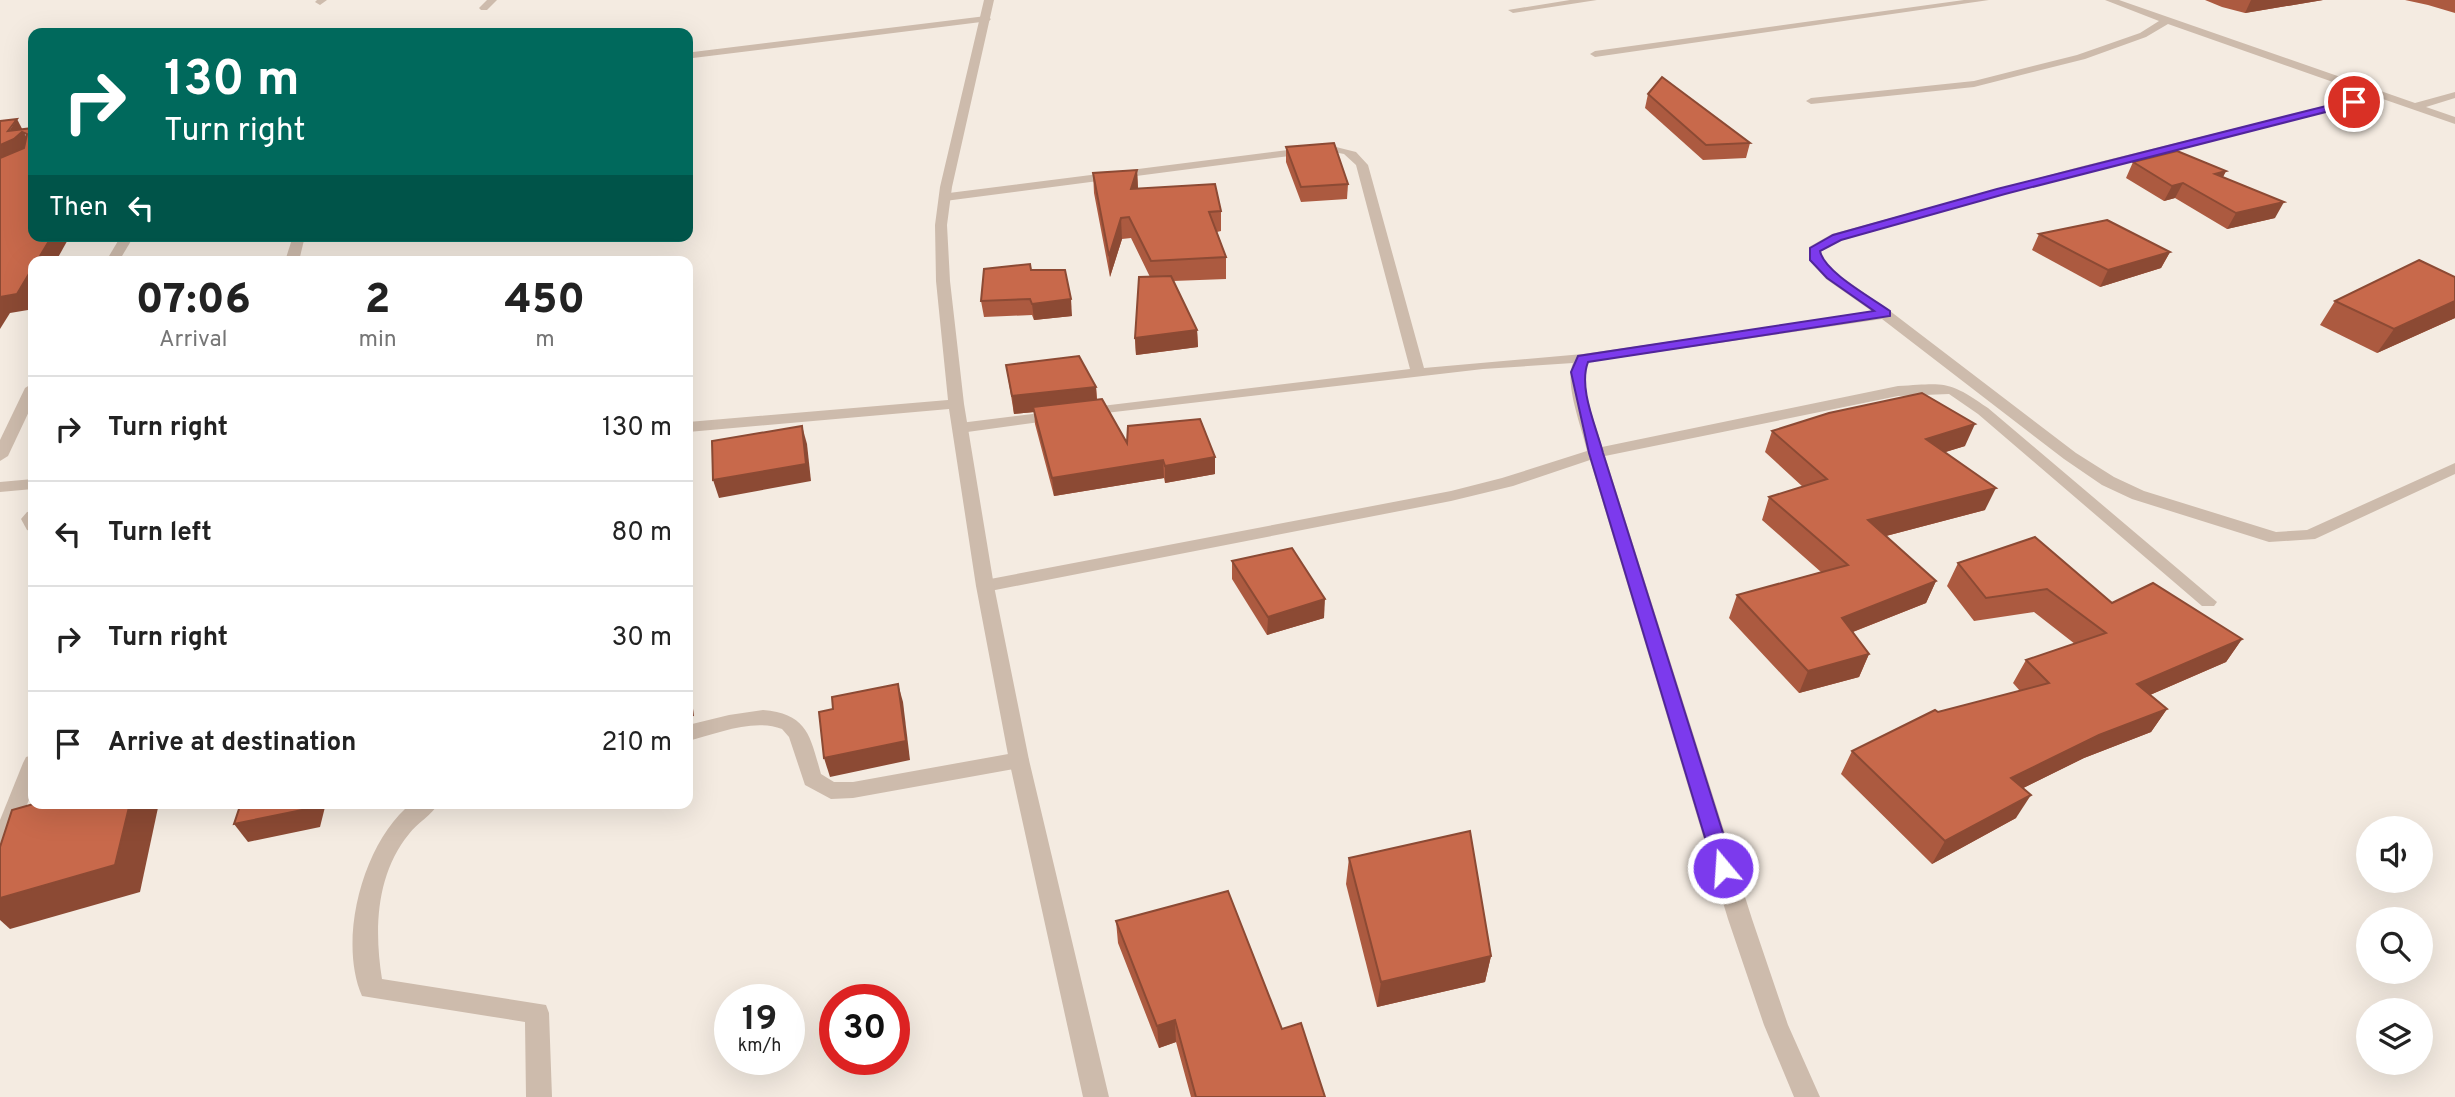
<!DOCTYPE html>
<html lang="en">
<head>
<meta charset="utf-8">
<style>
	body { margin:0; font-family:Overpass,sans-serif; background:#f2f2f2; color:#222; height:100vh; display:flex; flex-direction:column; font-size:26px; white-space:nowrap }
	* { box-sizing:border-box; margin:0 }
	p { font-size:23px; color:#767676 }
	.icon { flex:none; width:38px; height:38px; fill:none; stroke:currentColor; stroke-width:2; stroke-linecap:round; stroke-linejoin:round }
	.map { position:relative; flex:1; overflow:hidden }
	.side { position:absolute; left:28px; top:256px; width:665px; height:553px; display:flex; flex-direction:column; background:#fff; border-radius:14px; box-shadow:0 7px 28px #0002 }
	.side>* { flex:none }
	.guide { position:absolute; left:28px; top:28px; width:665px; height:214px; border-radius:14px; box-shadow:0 7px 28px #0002; background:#00695c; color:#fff; overflow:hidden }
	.controls { position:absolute; left:2356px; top:816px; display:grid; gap:14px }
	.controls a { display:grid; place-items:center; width:77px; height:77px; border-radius:50%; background:#fff; box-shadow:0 7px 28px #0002; font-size:35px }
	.speed { position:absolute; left:714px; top:984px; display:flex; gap:14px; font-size:35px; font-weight:700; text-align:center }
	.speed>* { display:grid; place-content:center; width:91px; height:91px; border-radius:50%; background:#fff; box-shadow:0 7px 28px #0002; line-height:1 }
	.speed small { font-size:18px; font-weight:400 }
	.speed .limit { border:10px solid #d22; background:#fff; color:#111 }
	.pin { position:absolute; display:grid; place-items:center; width:60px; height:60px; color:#fff; margin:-30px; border:4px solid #fff; border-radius:50%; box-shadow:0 2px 7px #0007 }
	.me { position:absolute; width:77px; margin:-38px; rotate:342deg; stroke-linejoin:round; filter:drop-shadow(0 0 5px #0008) }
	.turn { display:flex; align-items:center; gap:24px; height:147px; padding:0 21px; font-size:32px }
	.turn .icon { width:91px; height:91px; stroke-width:2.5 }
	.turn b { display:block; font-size:49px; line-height:60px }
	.then { display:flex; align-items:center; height:66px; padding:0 21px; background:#0003; gap:14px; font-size:26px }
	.eta { display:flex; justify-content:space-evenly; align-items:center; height:119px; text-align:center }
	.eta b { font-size:42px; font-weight:800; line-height:49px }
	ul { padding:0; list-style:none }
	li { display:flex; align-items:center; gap:21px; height:105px; padding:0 21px; border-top:2px solid #e0e0e0 }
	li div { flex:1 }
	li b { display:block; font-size:26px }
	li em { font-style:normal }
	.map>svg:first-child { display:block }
</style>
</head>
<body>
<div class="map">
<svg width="2455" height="1097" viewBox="0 0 2455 1097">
	<rect width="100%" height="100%" fill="#f4ebe1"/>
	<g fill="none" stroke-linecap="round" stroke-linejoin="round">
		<g fill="#cdbbac" fill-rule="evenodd">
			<path d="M317,0H327L320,5L315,2Z"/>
			<path d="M487,0H497L487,10H481L479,8Z"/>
			<path d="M1570,0H1597L1513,13L1508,10Z"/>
			<path d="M1964,0H1989L1595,57L1590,54L1595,51Z"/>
			<path d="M2105,0H2119L2415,103L2455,92V98L2426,107L2455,117V124L2380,98L2091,170L1842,240L1821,251L1822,259L1836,273L1890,311L2076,453L2114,477L2144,491L2276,532L2307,530L2455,463V474L2315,539L2269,542L2132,499L2102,485L2064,459L1882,319L1589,362C1578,386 1596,422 1602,447L1898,386C1946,383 1948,380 1988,408L2217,602L2214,606H2202L1978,414L1949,394L1898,396L1605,456L1752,919L1788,1025L1820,1097H1794L1764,1025L1728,919L1590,460L1513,486L1451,501L985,592L976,586L985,580L1451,491L1502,478L1587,451C1582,428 1564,384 1573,363L1483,369L1080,416L1077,413L1085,408L1410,369L1356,165L1344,154L1328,151L945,201L939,197L941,194L1328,145L1356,152L1368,165L1424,368L1583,354L1873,312L1826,279L1809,260V247L1832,234L2083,166L2370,95L2168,24L2146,37L2085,59L1974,87L1811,104L1806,101L1811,98L1974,81L2077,55L2140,33L2159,21Z"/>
			<path d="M986,16L991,19L989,21L693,58L688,55L693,52Z"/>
			<path d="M121,236H134L119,261H106Z"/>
			<path d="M293,236H305L299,261H285Z"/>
			<path d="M33,383V403L8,456L0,461V440L25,388Z"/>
			<path d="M1057,411L1062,413L1065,416L1062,419L960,433L952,428L960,423Z"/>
			<path d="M33,511V532L27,530L21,519L27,512Z"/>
			<path d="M763,710C808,714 810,736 821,774L834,782H853L1019,752L1026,754L1029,760L1026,766L1019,768L853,798L831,799L805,785L789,737L782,729C753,718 716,734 688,741V725L729,715Z"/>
			<path d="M33,755V789L11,847L8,853L0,856V820L23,763L26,757Z"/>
			<path d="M412,803H439C432,815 417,823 409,834C376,874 374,930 382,979L546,1005L549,1013L552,1097H526L525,1022L362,996C337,939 364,840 412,803Z"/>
		</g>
		<g fill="#cdbbac" fill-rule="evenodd">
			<path d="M984,0H994L952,187L947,225L950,281L964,404L994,586L1029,760L1109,1097H1083L1009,760L976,586L949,409L688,432V422L948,400L936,281L935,225L940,187Z"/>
			<path d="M33,479V489L0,492V482Z"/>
		</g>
	</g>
	<g fill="#ac5a40">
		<path d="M2205,0H2323L2245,13L2222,7Z"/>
		<path d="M2405,0H2455V13L2428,5Z"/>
		<path d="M1648,94L1750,143L1746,158L1703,160L1645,108Z"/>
		<path d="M1286,147L1348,184L1347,199L1301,202L1286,162Z"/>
		<path d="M2133,162L2226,171L2223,177L2275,218L2227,229L2175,198L2164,201L2126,178Z"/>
		<path d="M1137,170L1138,188L1221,211V231L1217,232L1226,257V279L1173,281L1197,330L1198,347L1136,355L1135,338L1150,277L1131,238L1122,239L1110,277L1094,193L1093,173Z"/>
		<path d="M2039,234L2170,252L2161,268L2100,287L2032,250Z"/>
		<path d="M1031,270L1072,316L1034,320L1032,315L984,317L981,301Z"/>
		<path d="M2455,277V318L2377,353L2320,325L2335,301Z"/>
		<path d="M1006,365L1096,387L1097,399L1127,443L1215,474L1165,483L1164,478L1054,496L1035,424L1034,412L1014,414Z"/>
		<path d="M1772,431L1965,446L1945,452L1985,510L1886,536L1936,581L1926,603L1853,632L1869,654L1859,677L1799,693L1729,618L1737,595L1821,572L1762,520L1769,497L1803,487L1765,452Z"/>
		<path d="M1232,561L1324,618L1267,635L1232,579Z"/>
		<path d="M1958,563L2242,639L2226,662L2150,695L2167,709L2151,732L2084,758L2023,788L2016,818L1932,864L1841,774L1852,751L1938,712L2020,691L2013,683L2026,660L2075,644L2034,612L1974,621L1947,586Z"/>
		<path d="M1349,858L1491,956L1485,982L1377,1007L1346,884Z"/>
		<path d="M1116,921L1282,1029L1325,1097H1191L1176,1042L1159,1048L1118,943Z"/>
	</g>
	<g fill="#8c4a34">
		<path d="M2251,0H2323L2245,13Z"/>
		<path d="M17,119L31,146L0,164V145Z"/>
		<path d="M1137,170L1138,190L1131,189Z"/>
		<path d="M2226,171L2218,186L2215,174Z"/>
		<path d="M2183,183L2175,198L2164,201L2172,186Z"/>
		<path d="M2284,202L2275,218L2227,229L2236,213Z"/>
		<path d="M1121,218L1122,239L1110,277L1109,256Z"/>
		<path d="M52,236H70L56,261H37Z"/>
		<path d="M2170,252L2161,268L2100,287L2108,270Z"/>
		<path d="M33,267V300L28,310L10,313L0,329V297Z"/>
		<path d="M1071,299L1072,316L1034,320L1032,304Z"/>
		<path d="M2455,301V318L2377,353L2394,329Z"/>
		<path d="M1197,330L1198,347L1136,355L1135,338Z"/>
		<path d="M1096,387L1097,404L1033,407L1034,412L1014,414L1012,396Z"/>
		<path d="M1975,424L1965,446L1917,461L1926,439Z"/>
		<path d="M802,426L807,444L811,481L719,498L713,480Z"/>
		<path d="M1215,457V474L1165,483V466Z"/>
		<path d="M1163,460L1164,478L1054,496L1052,478Z"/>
		<path d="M1996,488L1985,510L1859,543L1868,520Z"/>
		<path d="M1936,581L1926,603L1832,640L1842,618Z"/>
		<path d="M1325,599L1324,618L1267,635L1268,617Z"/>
		<path d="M2242,639L2226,662L2122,707L2137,684Z"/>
		<path d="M1869,654L1859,677L1799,693L1808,671Z"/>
		<path d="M688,670L694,716L688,717Z"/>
		<path d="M898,684L903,702L910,760L830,777L824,758Z"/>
		<path d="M2167,709L2151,732L2084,758L1997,801L2011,778L2099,735Z"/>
		<path d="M2031,795L2016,818L1932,864L1945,841Z"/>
		<path d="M130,803H159L140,892L10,929L0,920V898Z"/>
		<path d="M308,803H326L320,827L248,842L234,824Z"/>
		<path d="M1491,956L1485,982L1377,1007L1381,982Z"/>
		<path d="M1175,1020L1176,1042L1159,1048L1157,1026Z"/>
	</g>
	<g fill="#c8694b" stroke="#8c4a34" stroke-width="2">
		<path d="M1662,77L1750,143L1706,145L1648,94Z"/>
		<path d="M17,119L8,131L33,128V236H52L37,261H33V267L17,294L0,297V158L24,148L27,134L22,132L14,139L0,145V121Z"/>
		<path d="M1334,143L1348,184L1301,187L1286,147Z"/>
		<path d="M2177,151L2226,171L2215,174L2284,202L2236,213L2183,183L2172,186L2133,162Z"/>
		<path d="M1137,170L1131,189L1215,184L1221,211L1209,212L1226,257L1151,261L1129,217L1121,218L1109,256L1093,173Z"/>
		<path d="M2107,220L2170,252L2108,270L2039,234Z"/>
		<path d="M2419,260L2455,277V301L2394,329L2335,301Z"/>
		<path d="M1030,264L1031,270H1065L1071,299L1032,304L1030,299L981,301L984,269Z"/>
		<path d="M1171,276L1197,330L1135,338L1139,277Z"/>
		<path d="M1079,356L1096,387L1012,396L1006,365Z"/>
		<path d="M1922,393L1975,424L1926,439L1996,488L1868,520L1936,581L1842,618L1869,654L1808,671L1737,595L1848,565L1769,497L1827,479L1772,431L1829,413Z"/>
		<path d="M1102,399L1127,443L1128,426L1200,419L1215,457L1165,466L1163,460L1052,478L1033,407Z"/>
		<path d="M802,426L806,464L713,480L712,441Z"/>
		<path d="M2035,537L2112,603L2153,583L2242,639L2137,684L2167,709L2099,735L2011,778L2031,795L1945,841L1852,751L1935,710L1938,712L2049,683L2026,660L2106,633L2047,589L1986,598L1958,563Z"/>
		<path d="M1292,548L1325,599L1268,617L1232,561Z"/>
		<path d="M898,684L906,741L824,758L819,712L833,709L832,697Z"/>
		<path d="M37,803H130L115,865L0,898V847L12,810Z"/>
		<path d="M241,803H308L307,809L234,824Z"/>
		<path d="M1470,831L1491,956L1381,982L1349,858Z"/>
		<path d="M1228,891L1282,1029L1301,1023L1325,1097H1196L1175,1020L1157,1026L1116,921Z"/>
	</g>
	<path fill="#7c3aed" stroke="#51269a" stroke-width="2" d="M2354,99L2359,102L2357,104L2005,194L1841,240L1820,251C1824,272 1872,298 1890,311V316L1588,362C1578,388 1596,426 1603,453L1734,868L1731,874L1723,876L1716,874L1589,453L1571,372L1578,356L1874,311L1827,278L1810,260V248L1833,235L1997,189Z"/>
</svg>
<div class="controls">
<a><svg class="icon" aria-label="sound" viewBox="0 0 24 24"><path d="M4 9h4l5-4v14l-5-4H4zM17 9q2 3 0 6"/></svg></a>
<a><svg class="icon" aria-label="search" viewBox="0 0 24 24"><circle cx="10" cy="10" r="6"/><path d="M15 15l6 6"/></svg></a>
<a><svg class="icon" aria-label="layers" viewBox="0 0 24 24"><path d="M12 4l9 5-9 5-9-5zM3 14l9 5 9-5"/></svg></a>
</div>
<div class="speed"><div>19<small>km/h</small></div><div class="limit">30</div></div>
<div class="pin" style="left:2354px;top:102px;background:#d93025"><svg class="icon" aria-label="arrive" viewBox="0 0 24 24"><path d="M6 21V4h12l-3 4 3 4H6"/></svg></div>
<svg class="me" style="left:1723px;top:868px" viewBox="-20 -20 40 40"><circle r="17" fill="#7c3aed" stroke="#fff" stroke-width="3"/><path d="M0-11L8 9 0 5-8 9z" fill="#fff"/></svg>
<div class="guide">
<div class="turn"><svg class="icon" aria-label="right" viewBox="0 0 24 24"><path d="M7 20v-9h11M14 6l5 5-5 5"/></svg><div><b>130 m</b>Turn right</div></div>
<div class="then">Then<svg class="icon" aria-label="left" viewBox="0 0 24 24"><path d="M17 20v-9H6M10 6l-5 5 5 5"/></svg></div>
</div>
<section class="side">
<div class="eta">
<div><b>07:06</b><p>Arrival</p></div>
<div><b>2</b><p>min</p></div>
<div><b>450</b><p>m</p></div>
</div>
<ul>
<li><svg class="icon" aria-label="right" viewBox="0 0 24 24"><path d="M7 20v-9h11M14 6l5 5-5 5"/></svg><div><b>Turn right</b></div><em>130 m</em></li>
<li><svg class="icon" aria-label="left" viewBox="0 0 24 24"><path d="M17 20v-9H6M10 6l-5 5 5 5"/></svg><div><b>Turn left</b></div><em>80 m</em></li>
<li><svg class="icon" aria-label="right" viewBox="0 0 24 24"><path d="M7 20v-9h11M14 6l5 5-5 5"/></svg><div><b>Turn right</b></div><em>30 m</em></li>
<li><svg class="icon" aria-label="arrive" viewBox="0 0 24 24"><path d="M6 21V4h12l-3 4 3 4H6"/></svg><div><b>Arrive at destination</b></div><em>210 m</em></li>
</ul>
</section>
</div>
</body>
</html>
